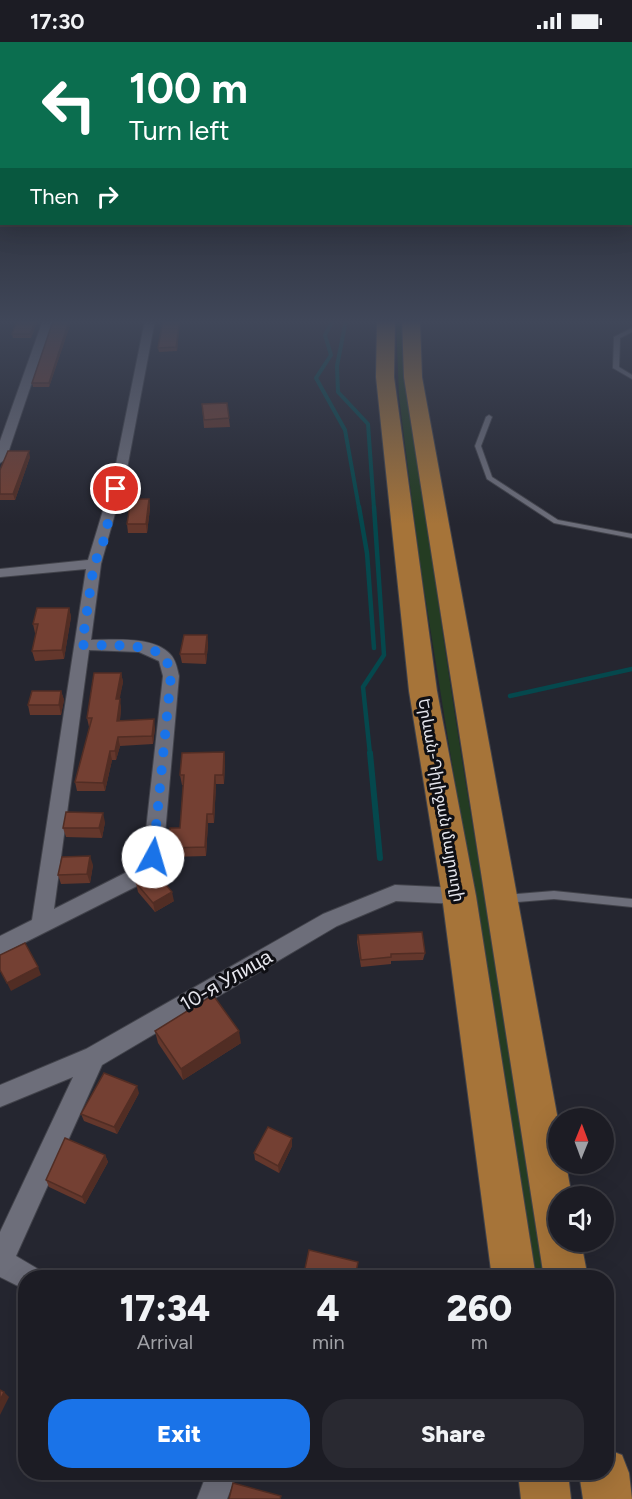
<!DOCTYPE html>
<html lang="en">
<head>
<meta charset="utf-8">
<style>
	body { margin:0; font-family:Figtree,"Noto Sans Armenian",sans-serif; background:#292931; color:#f1f3f6; height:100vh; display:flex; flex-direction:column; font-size:22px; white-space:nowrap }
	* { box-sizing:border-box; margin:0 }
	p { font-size:20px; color:#a0a1a6 }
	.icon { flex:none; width:33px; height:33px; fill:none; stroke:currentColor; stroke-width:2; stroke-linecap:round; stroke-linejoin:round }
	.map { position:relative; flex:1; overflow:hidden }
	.sheet { position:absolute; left:18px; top:1228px; width:596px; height:210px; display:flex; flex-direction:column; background:#1c1c24; border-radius:24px; box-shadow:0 6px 24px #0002,0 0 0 2px #3a3a41 }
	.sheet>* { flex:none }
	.top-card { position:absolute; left:0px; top:0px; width:633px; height:183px; box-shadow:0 6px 24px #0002,0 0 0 2px #3a3a41; background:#0b6e4f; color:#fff; overflow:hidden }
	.needle { width:39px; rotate:1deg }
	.tools { position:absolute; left:548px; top:1066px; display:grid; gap:12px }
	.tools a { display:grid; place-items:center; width:66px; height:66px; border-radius:50%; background:#1c1c24; box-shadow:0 6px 24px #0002,0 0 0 2px #3a3a41; font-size:30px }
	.pin { position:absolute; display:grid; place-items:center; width:51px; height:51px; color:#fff; margin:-26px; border:3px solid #fff; border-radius:50%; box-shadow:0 2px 6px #0007 }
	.me { position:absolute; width:66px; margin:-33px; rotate:6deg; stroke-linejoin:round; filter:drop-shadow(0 0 4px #0008) }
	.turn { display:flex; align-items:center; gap:21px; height:126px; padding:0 30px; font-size:27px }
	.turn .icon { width:78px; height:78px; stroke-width:2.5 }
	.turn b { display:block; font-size:42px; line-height:51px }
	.then { display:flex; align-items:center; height:57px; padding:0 30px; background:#0003; gap:12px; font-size:22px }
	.eta { display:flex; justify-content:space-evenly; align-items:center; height:102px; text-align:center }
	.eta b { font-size:36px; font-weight:800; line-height:42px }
	.action { display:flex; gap:12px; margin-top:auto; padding:12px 30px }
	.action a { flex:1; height:69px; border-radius:24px; background:#1a73e8; color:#fff; font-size:24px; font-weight:800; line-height:69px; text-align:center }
	.action a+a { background:#292931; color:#f1f3f6 }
	.status { display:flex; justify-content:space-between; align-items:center; height:42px; padding:0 30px; background:#1c1c24; direction:ltr }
	.status svg { height:16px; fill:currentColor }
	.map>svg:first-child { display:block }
</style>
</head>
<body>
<div class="status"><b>17:30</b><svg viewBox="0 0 49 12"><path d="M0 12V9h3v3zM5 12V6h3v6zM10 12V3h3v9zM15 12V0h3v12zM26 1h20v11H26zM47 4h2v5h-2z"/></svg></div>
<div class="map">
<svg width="632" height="1457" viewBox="0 0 632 1457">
	<rect width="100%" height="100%" fill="#252630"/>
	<path fill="#243c22" d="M396,278H405C435,600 495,918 553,1236H535L420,523L399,354Z"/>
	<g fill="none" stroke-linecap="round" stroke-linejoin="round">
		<g stroke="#05484d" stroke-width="4">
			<path d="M333,278L325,293L331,313L316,336L345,388L359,466"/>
			<path d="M346,278L337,324L338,350L368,382L374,466"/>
		</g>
		<g stroke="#05484d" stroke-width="4.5">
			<path d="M359,465L367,511L374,606"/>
			<path d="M510,654L632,627"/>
			<path d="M370,712L363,645L384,613L374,465"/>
		</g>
		<path stroke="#05484d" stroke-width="6" d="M370,711L380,816"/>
		<g stroke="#42434b" stroke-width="2">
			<g id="service">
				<path d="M632,286V290L620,296L619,325L632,333V337L613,326L614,295Z"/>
				<path d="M489,373L492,375L481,404L492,435L558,478L632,492V496L554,481L487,437L475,404L486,375Z"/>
				<path d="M554,849L632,857V865L554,857L506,861L502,860L501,857L502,854L506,853Z"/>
			</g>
		</g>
		<g stroke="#42434b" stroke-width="2">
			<g id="minor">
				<path d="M43,278H53L6,417L0,421V399Z"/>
				<path d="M145,278H155L126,432L101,522L91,598C113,598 153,594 170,612C176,618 177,626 179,634L163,815L155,832L145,840L0,913V894L32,878L86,527L0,535V527L88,518L114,432ZM89,608L139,610L159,619L163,634L143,815L131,828L54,867Z"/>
				<path d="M395,843L459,846L466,848L469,854L466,860L459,862L396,859L337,884L102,1023L16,1214L38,1227L42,1236H26V1248L0,1235V1190L73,1035L0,1065V1043L86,1007L323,872Z"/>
				<path d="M207,1431H237L227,1457H197Z"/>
			</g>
		</g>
		<g stroke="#42434b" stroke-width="2">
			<g id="trunk">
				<path d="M377,278H395L394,335L437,649L476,854L536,1236H492L442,854L409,649L376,335Z"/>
				<path d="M402,278H420L422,335L558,1078V1122H566L572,1155H558V1200H581L588,1236H544L404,335Z"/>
				<path d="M606,1407L622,1413L629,1431L632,1457H583L579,1431H606Z"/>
				<path d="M518,1431H568L571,1457H521Z"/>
			</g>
		</g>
		<use href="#service" fill="#6d6e7a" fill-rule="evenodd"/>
		<use href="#minor" fill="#6d6e7a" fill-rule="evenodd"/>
		<use href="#trunk" fill="#a67439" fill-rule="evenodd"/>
	</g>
	<g fill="#64372c">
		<path d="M38,278L31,296H13L12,292Z"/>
		<path d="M163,278H180L177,309L159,310L158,306Z"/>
		<path d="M69,279L70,283L49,345H33L32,341Z"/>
		<path d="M227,361L230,385L204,386L202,362Z"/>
		<path d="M30,415L15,458H0V428Z"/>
		<path d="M149,457L150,466L147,491H128L127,482Z"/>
		<path d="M69,566L71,575L64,617L35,619L32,609L36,591H35L33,582Z"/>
		<path d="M207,593L208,603L206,622L182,621L180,612Z"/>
		<path d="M121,631L123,640L119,657L121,666L120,678L155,686L153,702L120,704L116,718H112L105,749H77L75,740L90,685H89L87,676Z"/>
		<path d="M61,649L64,658L61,673H30L28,663Z"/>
		<path d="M224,710L225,719L224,742H216L214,781H208L206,814L170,815L168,806L180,786L183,743H182L180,733Z"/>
		<path d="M105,780L102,796L66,795L63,786Z"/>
		<path d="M93,823L90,841L61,842L58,833Z"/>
		<path d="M136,841L174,859L155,870L138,850Z"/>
		<path d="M358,893L425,911L423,918L391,919V922L361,925L357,900Z"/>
		<path d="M155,989L241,1001L183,1038L158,1001Z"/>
		<path d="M139,1051L117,1092L84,1079L81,1072Z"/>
		<path d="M292,1104L279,1131L255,1118L254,1111Z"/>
		<path d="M105,1113L108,1120L85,1162L49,1145L46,1138Z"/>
	</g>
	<g fill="#512d24">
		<path d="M36,278H38L31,296L30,292Z"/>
		<path d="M180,278V280L177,309L176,305Z"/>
		<path d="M69,279L70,283L49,345V341Z"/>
		<path d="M29,409L30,415L15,458L13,452Z"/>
		<path d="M149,457L150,466L147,491L146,482Z"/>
		<path d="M69,566L71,575L64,617L62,608Z"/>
		<path d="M207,593L208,603L206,622L205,612Z"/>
		<path d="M121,631L123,640L118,666L116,657Z"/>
		<path d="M61,649L64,658L61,673L59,663Z"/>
		<path d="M120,657L121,666L119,687L117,679Z"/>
		<path d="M154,677L155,686L153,702L152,694Z"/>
		<path d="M118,695L120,704L116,718L115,709Z"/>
		<path d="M110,709L112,718L105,749L103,741Z"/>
		<path d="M224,710L225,719L224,742L223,733Z"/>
		<path d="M215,733L216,742L214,781L213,772Z"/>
		<path d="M103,771L105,780L102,796L99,786Z"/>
		<path d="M207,772L208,781L206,814L205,805Z"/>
		<path d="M90,814L93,823L90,841L87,832Z"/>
		<path d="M172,850L174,859L155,870L153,861Z"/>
		<path d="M38,925L41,933L11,949L7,941Z"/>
		<path d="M239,989L241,1001L183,1038L181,1027Z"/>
		<path d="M137,1044L139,1051L117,1092L114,1085Z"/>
		<path d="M292,1096V1104L279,1131L278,1124Z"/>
		<path d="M105,1113L108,1120L85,1162L82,1155Z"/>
		<path d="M4,1350L9,1355L0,1373V1358Z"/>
	</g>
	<g fill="#744033" stroke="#512d24" stroke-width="1.5">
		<path d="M17,278H36L30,292H12Z"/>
		<path d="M163,278H180L176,305L158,306Z"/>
		<path d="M53,279H69L49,341H32Z"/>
		<path d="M227,361L229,376L204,378L202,362Z"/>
		<path d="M8,409H29L13,452H0V428Z"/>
		<path d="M131,457H149L146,482H127Z"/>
		<path d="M37,566H69L62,608L32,609L38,582H33Z"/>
		<path d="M184,593H207L205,612H180Z"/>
		<path d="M94,631H121L116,657H120L117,679L154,677L152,694L118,695L115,709H110L103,741L75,740L92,676H87Z"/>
		<path d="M32,649H61L59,663H28Z"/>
		<path d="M224,710L223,733H215L213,772H207L205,805L168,806L170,786H180L184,733H180L182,711Z"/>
		<path d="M66,770L103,771L99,786H63Z"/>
		<path d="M90,814L87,832L58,833L62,815Z"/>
		<path d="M155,830L172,850L153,861L136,841Z"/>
		<path d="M422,890L425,911L391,912V915L361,918L358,893Z"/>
		<path d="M25,901L38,925L7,941L0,928V913Z"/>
		<path d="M213,953L239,989L181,1027L155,989Z"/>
		<path d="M104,1031L137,1044L114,1085L81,1072Z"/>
		<path d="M268,1085L292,1096L278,1124L254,1111Z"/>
		<path d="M65,1096L105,1113L82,1155L46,1138Z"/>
		<path d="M309,1208L358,1220L355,1236H303Z"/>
		<path d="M0,1348L4,1350L0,1358Z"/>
		<path d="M233,1441L281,1454L280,1457H229Z"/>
	</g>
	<linearGradient id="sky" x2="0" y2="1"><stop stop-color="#14151a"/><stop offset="0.58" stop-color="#404759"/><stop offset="1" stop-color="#404759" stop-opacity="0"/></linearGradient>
	<rect width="632" height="482" fill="url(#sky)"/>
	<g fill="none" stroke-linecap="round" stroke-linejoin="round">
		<path stroke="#1a73e8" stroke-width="10" stroke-dasharray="0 18" d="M116,447L102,505L94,522L82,603C102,604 153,600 165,616C168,620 169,628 171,633L153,815"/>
	</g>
	<g text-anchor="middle" stroke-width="6" stroke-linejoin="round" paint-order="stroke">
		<g font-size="16" fill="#e7e7ee" stroke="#0f0f14">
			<text transform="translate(442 758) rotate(80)" y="6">Երևան-Դիլիջան մայրուղի</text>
		</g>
		<g font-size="20" fill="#e7e7ee" stroke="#0f0f14">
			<text transform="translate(226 938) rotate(-30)" y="7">10-я Улица</text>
		</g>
	</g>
</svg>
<div class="tools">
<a><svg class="needle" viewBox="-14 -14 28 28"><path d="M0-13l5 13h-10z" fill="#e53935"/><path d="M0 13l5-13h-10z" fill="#a0a1a6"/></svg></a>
<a><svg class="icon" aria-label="sound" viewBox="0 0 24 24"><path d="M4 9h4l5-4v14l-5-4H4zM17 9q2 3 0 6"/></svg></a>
</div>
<div class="pin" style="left:116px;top:447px;background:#d93025"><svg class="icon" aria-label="arrive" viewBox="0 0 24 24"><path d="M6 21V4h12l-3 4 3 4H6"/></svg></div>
<svg class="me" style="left:153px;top:815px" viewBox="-20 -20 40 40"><circle r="19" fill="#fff"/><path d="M0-13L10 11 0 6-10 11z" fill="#1a73e8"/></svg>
<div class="top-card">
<div class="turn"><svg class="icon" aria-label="left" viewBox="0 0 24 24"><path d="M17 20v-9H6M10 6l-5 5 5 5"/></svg><div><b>100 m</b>Turn left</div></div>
<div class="then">Then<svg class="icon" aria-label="right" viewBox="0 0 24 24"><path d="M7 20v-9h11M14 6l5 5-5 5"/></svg></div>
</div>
<section class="sheet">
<div class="eta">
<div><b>17:34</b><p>Arrival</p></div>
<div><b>4</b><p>min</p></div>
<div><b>260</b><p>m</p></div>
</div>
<div class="action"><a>Exit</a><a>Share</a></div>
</section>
</div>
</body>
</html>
